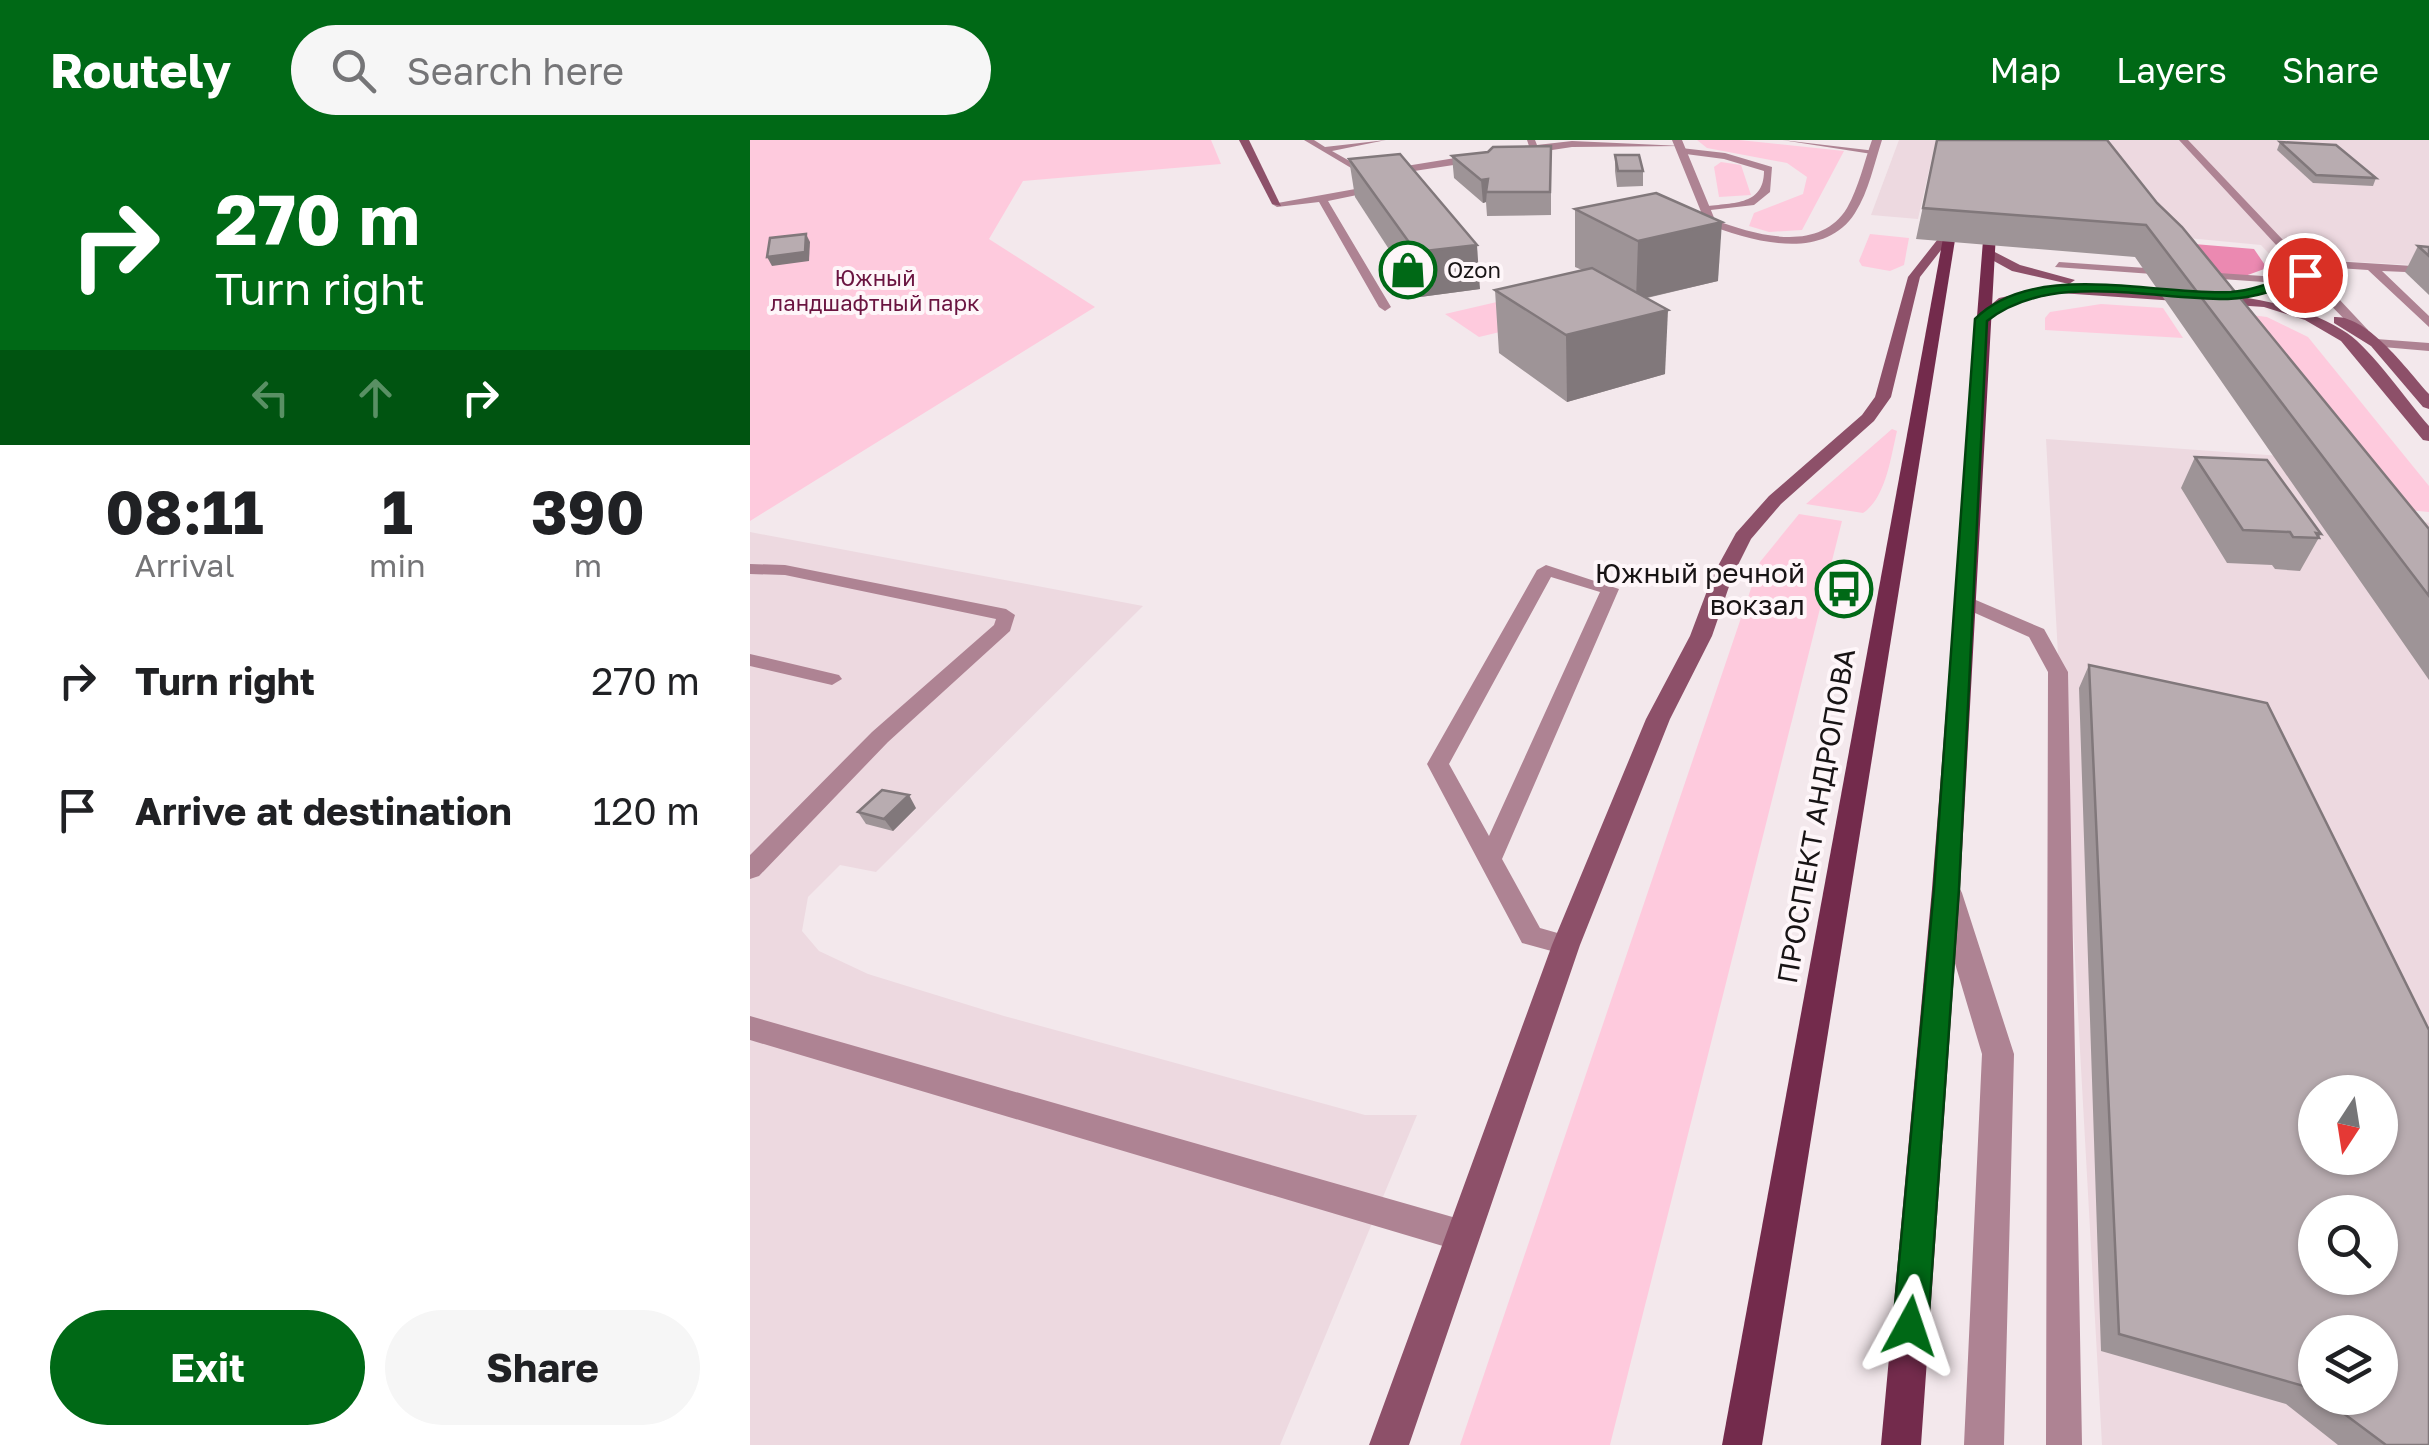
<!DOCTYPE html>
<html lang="en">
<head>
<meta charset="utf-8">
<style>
	body { margin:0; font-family:"Golos Text",sans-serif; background:#f6f6f6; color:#202124; height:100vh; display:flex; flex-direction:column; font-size:38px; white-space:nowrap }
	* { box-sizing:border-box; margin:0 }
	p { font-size:32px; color:#757577 }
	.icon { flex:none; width:55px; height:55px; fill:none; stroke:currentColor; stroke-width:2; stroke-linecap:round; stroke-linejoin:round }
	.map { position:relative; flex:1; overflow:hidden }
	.panel { display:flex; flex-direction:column; background:#fff; width:750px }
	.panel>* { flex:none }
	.banner { background:#006916; color:#fff; overflow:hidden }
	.needle { width:65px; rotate:192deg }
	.buttons { position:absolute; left:1548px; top:935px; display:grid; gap:20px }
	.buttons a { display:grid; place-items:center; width:100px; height:100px; border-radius:50%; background:#fff; box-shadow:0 2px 8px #0004; font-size:50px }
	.pin { position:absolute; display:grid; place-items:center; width:85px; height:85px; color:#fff; margin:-42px; border:5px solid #fff; border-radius:50%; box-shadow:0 2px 10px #0007 }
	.me { position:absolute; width:110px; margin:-55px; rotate:5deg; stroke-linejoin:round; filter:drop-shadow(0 0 8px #0008) }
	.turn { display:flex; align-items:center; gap:35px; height:210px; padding:0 50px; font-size:45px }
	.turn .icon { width:130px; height:130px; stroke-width:2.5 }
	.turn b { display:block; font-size:70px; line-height:85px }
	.lanes { display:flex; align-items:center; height:95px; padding:0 50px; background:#0003; justify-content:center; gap:50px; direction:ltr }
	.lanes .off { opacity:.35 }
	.eta { display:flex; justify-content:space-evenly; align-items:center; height:170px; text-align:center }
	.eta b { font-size:60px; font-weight:700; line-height:70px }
	.action { display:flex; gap:20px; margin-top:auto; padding:20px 50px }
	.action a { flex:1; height:115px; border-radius:60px; background:#006916; color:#fff; font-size:40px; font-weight:700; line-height:115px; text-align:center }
	.action a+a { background:#f6f6f6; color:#202124 }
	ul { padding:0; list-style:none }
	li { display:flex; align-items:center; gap:30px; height:130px; padding:0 50px }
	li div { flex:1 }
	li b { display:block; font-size:38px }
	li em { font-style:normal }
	header { display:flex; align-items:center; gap:60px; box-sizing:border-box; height:140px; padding:0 50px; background:#006916; color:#fff }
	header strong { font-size:48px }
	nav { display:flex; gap:55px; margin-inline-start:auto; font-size:35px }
	.search { width:700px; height:90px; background:#f6f6f6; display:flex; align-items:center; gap:25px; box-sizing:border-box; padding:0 35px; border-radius:55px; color:#757577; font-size:38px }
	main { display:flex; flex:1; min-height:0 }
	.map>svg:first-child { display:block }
</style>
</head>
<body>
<header>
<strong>Routely</strong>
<div class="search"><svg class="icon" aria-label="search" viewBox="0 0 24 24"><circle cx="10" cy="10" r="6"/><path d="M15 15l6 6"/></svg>Search here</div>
<nav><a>Map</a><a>Layers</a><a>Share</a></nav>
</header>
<main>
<section class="panel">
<div class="banner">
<div class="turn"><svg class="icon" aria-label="right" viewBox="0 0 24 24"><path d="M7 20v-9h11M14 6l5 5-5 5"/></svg><div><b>270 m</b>Turn right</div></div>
<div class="lanes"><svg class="icon off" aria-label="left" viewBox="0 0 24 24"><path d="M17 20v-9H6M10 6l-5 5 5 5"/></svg><svg class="icon off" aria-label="ahead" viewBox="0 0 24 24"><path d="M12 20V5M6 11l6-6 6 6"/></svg><svg class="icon" aria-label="right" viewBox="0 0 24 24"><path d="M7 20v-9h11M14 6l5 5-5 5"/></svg></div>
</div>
<div class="eta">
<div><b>08:11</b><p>Arrival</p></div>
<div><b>1</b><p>min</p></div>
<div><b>390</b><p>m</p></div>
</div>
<ul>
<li><svg class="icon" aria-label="right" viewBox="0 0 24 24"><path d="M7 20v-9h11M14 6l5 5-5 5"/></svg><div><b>Turn right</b></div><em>270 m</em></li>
<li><svg class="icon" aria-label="arrive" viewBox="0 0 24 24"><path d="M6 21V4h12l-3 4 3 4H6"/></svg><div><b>Arrive at destination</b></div><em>120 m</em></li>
</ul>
<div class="action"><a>Exit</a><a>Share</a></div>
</section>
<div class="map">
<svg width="1679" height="1305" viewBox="0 0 1679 1305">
	<rect width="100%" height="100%" fill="#f3e8ec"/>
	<g fill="#edd9e0" fill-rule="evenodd">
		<path d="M1149,0H1186L1168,79L1121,75Z"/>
		<path d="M1328,0H1679V126L1522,117L1511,105L1396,94Z"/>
		<path d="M1296,299L1602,321L1644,375L1679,383V1305H1352ZM1565,952H1630V1018H1565ZM1565,1072H1630V1138H1565ZM1565,1192H1630V1258H1565Z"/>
		<path d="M0,392L393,466L126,732L90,725L58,757L52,791L69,811L118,834L254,876L615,975H667L530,1305H0Z"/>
	</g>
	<g fill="#fecadd">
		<path d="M0,0H461L471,24L273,41L239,99L345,167L0,381Z"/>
		<path d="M947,0H989L1094,11L1052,90L1019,92L999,86L1004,73L1053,54L1057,37L1037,23L957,8Z"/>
		<path d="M971,22L991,25L1001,55L969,57L964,27Z"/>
		<path d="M1120,94L1159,98L1154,125L1140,131L1112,126L1109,121Z"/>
		<path d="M798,150L834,172L729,197L695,174Z"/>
		<path d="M1351,164L1413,168L1433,198L1295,190V178L1300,172Z"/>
		<path d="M1493,174L1517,177L1558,197L1679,346V372L1645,369Z"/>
		<path d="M1142,289L1147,291C1141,316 1136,358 1113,373L1056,364Z"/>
		<path d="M1049,374L1092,381L860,1305H710L1010,422Z"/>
	</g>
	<path fill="#eb89b1" d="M1408,101L1504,109L1517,128L1495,136L1430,141Z"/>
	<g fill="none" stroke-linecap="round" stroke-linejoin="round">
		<g fill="#ae8393" fill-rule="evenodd">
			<path d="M554,0H564L575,7L636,0L582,11L619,32L779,6L777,0H785L787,5L822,1L933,6L822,7L618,38Z"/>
			<path d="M1032,0L1126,11L1122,14Z"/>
			<path d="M1429,0H1438L1551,119L1679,127V133L1632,131L1679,176V187L1618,130L1558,126L1618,190L1608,193L1540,124V120Z"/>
			<path d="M931,8L975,13L1022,27L1020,52L1004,65L952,71V67C981,62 1014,67 1014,31L974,19L928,13Z"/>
			<path d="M633,44L636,49L578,61L641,167L635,171L629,167L569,62L527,67L522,64Z"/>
			<path d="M1309,122L1540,138L1546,141L1540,144L1305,127Z"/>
			<path d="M1626,199L1679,203V211L1621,206L1620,203Z"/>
			<path d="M0,424L35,425L256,469L265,475L260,491L138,602L9,736L0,739V715L122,592L244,485L246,479L35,435L0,434Z"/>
			<path d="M796,425L869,449L752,719L790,788L825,798L829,805L825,812L816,815L772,803L677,624L787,430ZM801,437L850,452L739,696L699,624Z"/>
			<path d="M1214,455L1294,489L1318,532L1332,1305H1296L1298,532L1279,497L1207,465V457Z"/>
			<path d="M0,514L89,535L92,539L82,545L0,526Z"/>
			<path d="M0,876L713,1080L724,1085L729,1096L724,1107L713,1112L0,900Z"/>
		</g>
		<g fill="#ae8393" fill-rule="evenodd">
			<path d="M922,0H932L965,80C1005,95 1069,114 1097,68C1109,47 1114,22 1122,0H1132C1124,24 1119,51 1105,73C1073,123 1001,101 956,84Z"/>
			<path d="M1198,742L1208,745L1212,753L1264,914L1254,1305H1214L1232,914L1184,753L1188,745Z"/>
		</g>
		<g fill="#8d5069" fill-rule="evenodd">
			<path d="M489,0H499L531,66L522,64Z"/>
			<path d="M1199,85L1209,87L1170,137L1141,257L1124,281L1031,364L1001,399L983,435L962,496L920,579L830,805L659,1305H619L802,805L896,579L940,496L963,435L986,393L1019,356L1112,275L1125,257L1158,137Z"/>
			<path d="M1237,108L1270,125L1325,140L1319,144L1262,131L1233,115Z"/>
			<path d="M1310,145C1397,151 1524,144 1597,193C1622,210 1657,261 1679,286V301L1673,300L1591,201L1555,180L1514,167L1310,153L1258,164L1236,182L1224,179L1249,158Z"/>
			<path d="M1584,177C1618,175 1658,231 1679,254V269L1673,267L1621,206L1584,183Z"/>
		</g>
		<g fill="#732b4c" fill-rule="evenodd">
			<path d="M1211,0H1221L1012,1305H972Z"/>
			<path d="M1241,72L1247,75L1210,749L1171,1305H1131L1182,749L1235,75Z"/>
		</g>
	</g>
	<g fill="#9e9497" fill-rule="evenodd">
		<path d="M1187,0L1407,63L1679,389V540L1385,117L1166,99Z"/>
		<path d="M1530,2L1626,38L1623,46L1563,43L1527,10Z"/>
		<path d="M801,6V75L737,76L736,62L733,63L704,38L702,16Z"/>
		<path d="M865,15L893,31V46L867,47L865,31Z"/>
		<path d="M599,19L730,149L670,157L605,57Z"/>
		<path d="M825,69L968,141L897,158L915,234L817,262L749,213L745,150L832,130L825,127Z"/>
		<path d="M1668,106L1679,107V155L1655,132Z"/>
		<path d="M1445,317L1571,394L1550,431L1525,429L1522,425L1477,423L1431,348Z"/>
		<path d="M1339,525L1679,1305H1588L1536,1264L1351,1211L1329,548ZM1565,1192L1630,1258H1565Z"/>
		<path d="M166,668L143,691L116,684L108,672Z"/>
	</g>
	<g fill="#81787b">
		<path d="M738,39L736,62L733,63L731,40Z"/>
		<path d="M972,82L968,141L886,160L888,101Z"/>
		<path d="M56,94L60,102L59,121L22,126L17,117Z"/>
		<path d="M727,105L730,149L670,157L666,112Z"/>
		<path d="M918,170L915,234L817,262L816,195Z"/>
		<path d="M159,655L166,668L143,691L134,679Z"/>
	</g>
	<g fill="#b8acb0" stroke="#81787b" stroke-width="2.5" fill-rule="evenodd">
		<path d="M1187,0H1357L1407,63L1432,87L1679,389V456L1396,85L1173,68Z"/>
		<path d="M1530,2L1586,5L1626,38L1566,35Z"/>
		<path d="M801,6L800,52H736L738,39L731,40L702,16L738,12L743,7Z"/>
		<path d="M650,14L727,105L666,112L599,19Z"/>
		<path d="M865,15H889L893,31H868Z"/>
		<path d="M906,53L972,82L888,101L825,69Z"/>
		<path d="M56,94L55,112L17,117L20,98Z"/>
		<path d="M1668,106L1679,107V116Z"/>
		<path d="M842,128L918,170L816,195L745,150Z"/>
		<path d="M1445,317L1517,320L1571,394L1566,393L1569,398L1543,397L1540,392L1493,390Z"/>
		<path d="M1339,525L1517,563L1679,890V1305H1636L1573,1258H1630V1192H1565V1252L1561,1248L1369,1194ZM1565,952H1630V1018H1565ZM1565,1072H1630V1138H1565Z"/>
		<path d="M132,650L159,655L134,679L108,672Z"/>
	</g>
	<path fill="#006916" stroke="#00440e" stroke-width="2.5" d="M1555,131L1559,137C1533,148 1506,158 1478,159C1401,160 1302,130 1237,181L1209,749L1178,1186L1173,1198L1160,1203L1148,1198L1143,1186L1184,749L1225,179C1285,119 1404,156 1481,152C1507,150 1530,139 1555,131Z"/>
	<defs>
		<g id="shop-ring" transform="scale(2.875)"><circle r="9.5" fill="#fef6f9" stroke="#006916" stroke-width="1.5"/><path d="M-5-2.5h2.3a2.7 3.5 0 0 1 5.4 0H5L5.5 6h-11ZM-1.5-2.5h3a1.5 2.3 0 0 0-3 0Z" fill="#006916"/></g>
		<g id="bus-ring" transform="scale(2.875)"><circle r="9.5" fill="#fef6f9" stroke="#006916" stroke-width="1.5"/><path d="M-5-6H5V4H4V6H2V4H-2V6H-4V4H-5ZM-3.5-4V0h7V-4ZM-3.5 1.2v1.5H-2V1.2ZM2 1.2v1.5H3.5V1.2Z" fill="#006916"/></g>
	</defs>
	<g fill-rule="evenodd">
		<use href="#shop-ring" x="658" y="130"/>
		<use href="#bus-ring" x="1094" y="449"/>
	</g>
	<g text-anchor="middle" stroke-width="8" stroke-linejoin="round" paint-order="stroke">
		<g font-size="22" fill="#181415" stroke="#fef6f9" text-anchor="start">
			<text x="697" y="138">Ozon</text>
		</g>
		<g font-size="22" fill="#6a1440" stroke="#fef6f9">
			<text x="125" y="146">Южный<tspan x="125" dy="25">ландшафтный парк</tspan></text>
		</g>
		<g font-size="28" fill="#181415" stroke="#fef6f9" text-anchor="end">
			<text x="1055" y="443">Южный речной<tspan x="1055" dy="32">вокзал</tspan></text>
		</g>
		<g font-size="28" fill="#181415" stroke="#fef6f9">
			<text transform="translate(1066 676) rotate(-80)" y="10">ПРОСПЕКТ АНДРОПОВА</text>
		</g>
	</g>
</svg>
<div class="buttons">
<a><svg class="needle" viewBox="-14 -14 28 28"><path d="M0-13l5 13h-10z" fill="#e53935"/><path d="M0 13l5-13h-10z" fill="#757577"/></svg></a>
<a><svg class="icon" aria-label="search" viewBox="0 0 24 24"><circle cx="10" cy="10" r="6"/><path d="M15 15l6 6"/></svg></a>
<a><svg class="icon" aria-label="layers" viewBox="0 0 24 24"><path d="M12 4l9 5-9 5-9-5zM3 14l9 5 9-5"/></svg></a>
</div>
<div class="pin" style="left:1555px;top:135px;background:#d93025"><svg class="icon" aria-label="arrive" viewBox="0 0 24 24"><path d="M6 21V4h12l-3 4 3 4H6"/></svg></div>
<svg class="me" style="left:1160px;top:1186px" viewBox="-20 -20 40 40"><path d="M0-17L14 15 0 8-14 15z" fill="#006916" stroke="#fff" stroke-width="4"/></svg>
</div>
</main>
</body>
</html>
